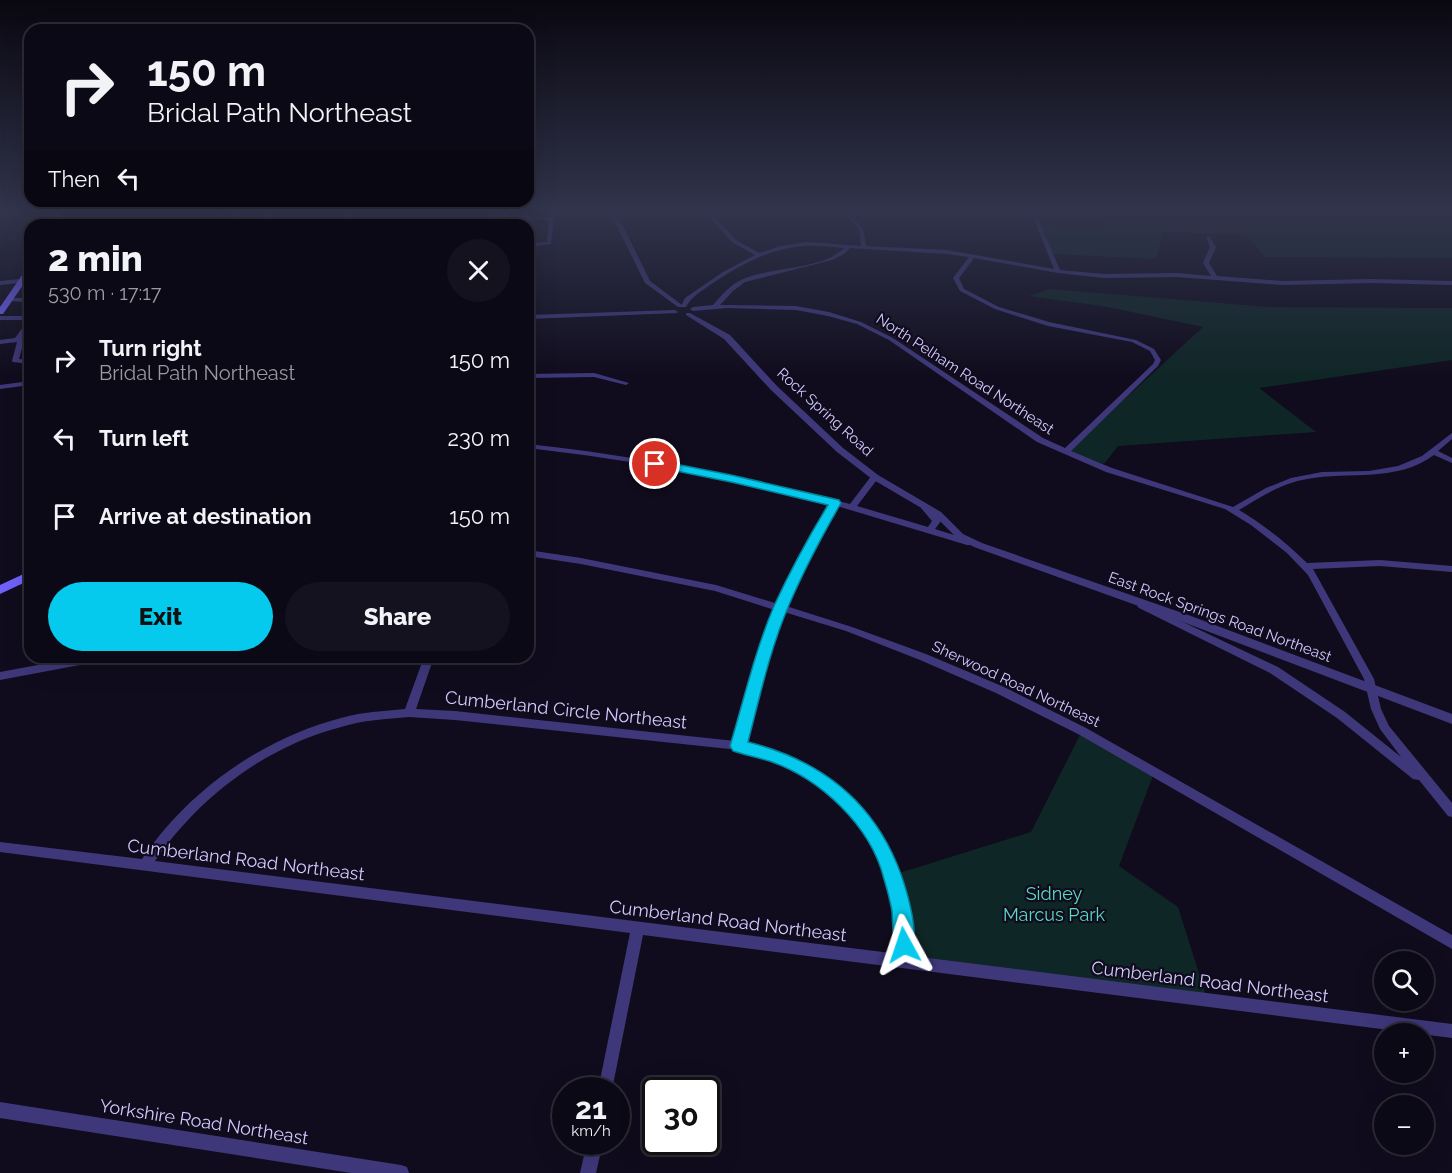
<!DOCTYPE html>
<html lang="en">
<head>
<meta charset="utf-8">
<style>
	body { margin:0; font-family:Raleway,sans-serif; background:#15121f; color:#f1f3f6; height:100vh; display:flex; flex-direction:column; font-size:22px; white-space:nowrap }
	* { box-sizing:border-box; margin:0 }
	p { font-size:20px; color:#9a9aa1 }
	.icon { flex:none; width:33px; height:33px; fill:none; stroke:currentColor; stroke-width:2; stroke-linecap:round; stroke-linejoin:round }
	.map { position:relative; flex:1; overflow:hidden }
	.details { position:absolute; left:24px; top:219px; width:510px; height:444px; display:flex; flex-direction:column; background:#0c0916; border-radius:18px; box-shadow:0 6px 24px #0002,0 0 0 2px #2c2a35 }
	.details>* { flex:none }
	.hud { position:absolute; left:24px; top:24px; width:510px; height:183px; border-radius:18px; box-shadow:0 6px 24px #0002,0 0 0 2px #2c2a35; background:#0c0916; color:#f1f3f6; overflow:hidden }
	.tools { position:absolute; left:1374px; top:951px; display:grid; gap:12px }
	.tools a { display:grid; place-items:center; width:60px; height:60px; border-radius:50%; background:#0c0916; box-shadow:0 6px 24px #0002,0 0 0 2px #2c2a35; font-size:30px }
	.speed { position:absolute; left:552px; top:1077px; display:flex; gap:12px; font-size:30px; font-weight:700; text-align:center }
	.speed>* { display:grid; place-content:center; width:78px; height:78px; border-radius:50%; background:#0c0916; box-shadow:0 6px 24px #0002,0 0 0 2px #2c2a35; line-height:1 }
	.speed small { font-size:15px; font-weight:400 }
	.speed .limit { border:3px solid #111; border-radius:9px; background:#fff; color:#111 }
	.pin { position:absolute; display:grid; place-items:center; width:51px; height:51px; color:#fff; margin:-26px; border:3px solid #fff; border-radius:50%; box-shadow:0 2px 6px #0007 }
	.me { position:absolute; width:66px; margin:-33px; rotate:355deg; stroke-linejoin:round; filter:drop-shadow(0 0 4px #0008) }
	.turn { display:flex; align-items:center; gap:21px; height:126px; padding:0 24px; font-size:27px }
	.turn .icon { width:78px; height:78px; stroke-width:2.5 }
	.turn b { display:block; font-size:42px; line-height:51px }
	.then { display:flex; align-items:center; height:57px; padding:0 24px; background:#0003; gap:12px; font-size:22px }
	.round { display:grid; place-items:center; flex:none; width:63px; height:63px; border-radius:32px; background:#15121f }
	.overview { display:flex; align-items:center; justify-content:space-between; height:102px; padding:0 24px }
	h1 { font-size:36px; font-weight:800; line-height:45px }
	.button { display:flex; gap:12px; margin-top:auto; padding:12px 24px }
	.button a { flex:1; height:69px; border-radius:36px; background:#06caed; color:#111; font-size:24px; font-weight:800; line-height:69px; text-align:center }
	.button a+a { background:#15121f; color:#f1f3f6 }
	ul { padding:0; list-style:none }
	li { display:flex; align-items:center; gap:18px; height:78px; padding:0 24px }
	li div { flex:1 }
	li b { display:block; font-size:22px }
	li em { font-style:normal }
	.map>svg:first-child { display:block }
</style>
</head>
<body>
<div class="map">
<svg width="1452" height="1173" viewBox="0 0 1452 1173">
	<rect width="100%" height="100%" fill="#100c1d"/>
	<g fill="#0f2626">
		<path d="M1094,212H1452V258L1265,257L1246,235L1163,232L1156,259L1051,254L1038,224L1102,227Z"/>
		<path d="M1050,289L1269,307L1452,308V360L1259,388L1316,432L1118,446L1104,464L1067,452L1203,327L1108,307L1029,296Z"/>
		<path d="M1082,731L1155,770L1119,866L1178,907L1207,999L906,961L893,875L1031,832Z"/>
	</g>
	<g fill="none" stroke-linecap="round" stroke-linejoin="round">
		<g stroke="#0c1b3c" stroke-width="1.5">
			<path d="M87,225L180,219L229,212"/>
			<path d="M10,239L30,235"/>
		</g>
		<g fill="#3e387b" fill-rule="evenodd">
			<path d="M232,212H237L248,225H243Z"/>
			<path d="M269,212H274L259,225H254Z"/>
			<path d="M349,212H354L339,225H334Z"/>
			<path d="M500,212H508L463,225H456Z"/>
			<path d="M705,212H710L736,240L759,253L781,246L807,242L861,246L859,229L843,212H848L863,229L866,246L947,250L1054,269L1031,212H1035L1060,270L1104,274L1177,273L1211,276L1203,263L1210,247L1206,237L1208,236L1210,237L1216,247L1209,263L1217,276L1282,281L1372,279L1452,281V285L1372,283L1282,285L1177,277L1104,278L1058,273L974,258L959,278L964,289L999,307L1049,322L1136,340L1154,349L1161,360L1158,366L1071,451L1112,468L1233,507L1266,488L1291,478L1322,472L1369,471L1398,466L1422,456L1452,433V439L1438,451L1452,458V463L1434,455C1396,483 1350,471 1307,479C1282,483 1260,497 1239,510C1264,525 1287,543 1307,563L1380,560L1452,566V572L1380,566L1313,569L1374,679L1381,709L1389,726L1452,803V817L1448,816L1419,780L1413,779L1337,718L1270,673L1139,608L1137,606L1142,603L1145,604L1278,667L1345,712L1401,757L1380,729L1371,709L1364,679L1308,575L1287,553L1251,525L1225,509L1106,472L1037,442L889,340L857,324L828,316L796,310L727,308L693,311L690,309L693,307L713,305C721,296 730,285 741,280C770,266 821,271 844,248C832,247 819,245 807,246C773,247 741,264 713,283C703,290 692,296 686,307H682L681,306L685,298L723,272L755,255L732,242ZM850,248L947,254L969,257L953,278L960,291L995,309L1048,326L1132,342L1150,351L1155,360L1153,364L1065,448L1043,438L893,338L861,322L829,312L796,306L720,305L733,291L745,282L832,260L844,254Z"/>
			<path d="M528,216L554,218L551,244L528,247V243L547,242L549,220L530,219L528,226L524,225L526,217Z"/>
			<path d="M528,254L534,256L530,263L528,264Z"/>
			<path d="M30,278V282L0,285V281Z"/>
			<path d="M10,298H30V302L8,301V299Z"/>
			<path d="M675,310L678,312L677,313L528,319V315Z"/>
			<rect x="0" y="316" width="30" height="4"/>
			<path d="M30,324V328H28L22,337L30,336V340L24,341L19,359L30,360V364L13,362L12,361L17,342L0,344V340L15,338L24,326Z"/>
			<path d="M594,373L629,383L626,385L594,377L528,378V374Z"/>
			<path d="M30,381V385L0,389V385Z"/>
			<path d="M528,444C637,456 744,476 850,504L872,475H878L879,477L857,506L928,527L932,521L921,508L925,506H928L941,521L935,529L973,541L974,543L973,545H967L837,506L811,553L786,606L852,627L926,654L1004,687L1086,728L1452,935V949L1078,734L996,693L920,660L846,631L784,612L768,657L745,743C820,764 883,809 903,888C909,910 910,933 912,956L1452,1024V1038L643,935L612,1090H598L630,933L0,852V842L142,859C149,849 156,839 164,830C210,776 273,736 341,718C362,712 384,711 405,709L424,657H434L416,709L455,711L735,741L758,657L775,610L715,591L581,564L528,556V550L581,558L716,585L778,604L802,553L830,504C731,477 630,460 528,448ZM409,717L455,720L739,750C809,770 870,812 890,886C896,908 897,931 899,954L155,861C199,797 265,747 341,727C363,720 386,719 409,717Z"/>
			<path d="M81,657H106L104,660L101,661L0,680V672Z"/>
			<path d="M0,1102L401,1165L407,1167L409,1173H351L0,1118Z"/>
			<path d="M587,1142H603L596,1173H580Z"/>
		</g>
		<g fill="#3e387b" fill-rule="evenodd">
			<path d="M607,212H612L623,226L650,281L682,305V307H678L645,283L617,226Z"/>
			<path d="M686,313H690L730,335L777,386L843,448L878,475L941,512L963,534L982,543L1191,616L1452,714V724L1183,622L974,547L957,538L935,516L872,479L837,452L771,390L724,339L686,315Z"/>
		</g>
		<g fill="#6e62fb" fill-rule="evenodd">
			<path d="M56,212H62L56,225H50Z"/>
			<path d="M503,212H509L504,225H498Z"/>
			<path d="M27,268H30V275L3,314H0V307Z"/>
			<path d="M30,571V580L0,594V585Z"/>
		</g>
	</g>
	<linearGradient id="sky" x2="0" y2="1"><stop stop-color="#090710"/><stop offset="0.56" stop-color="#31344c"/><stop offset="1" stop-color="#31344c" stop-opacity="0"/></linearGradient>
	<rect width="1452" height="377" fill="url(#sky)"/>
	<path fill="#06caed" stroke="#04839a" stroke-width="1.5" d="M655,460L731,475L839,500L841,503C822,536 804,570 789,605C770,649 760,696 748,742C832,763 886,813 908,897C912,913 918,937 911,952L904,955L897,952C892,939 893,924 892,911C890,900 887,889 884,879C871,826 820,778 769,761C757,757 744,755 733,751L730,746C744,699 755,651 774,606C790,571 808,538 828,505L731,482L651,466V461Z"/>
	<g text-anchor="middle" stroke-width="4.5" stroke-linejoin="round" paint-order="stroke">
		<g font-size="15" fill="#d2c9fe" stroke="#100c1d">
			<text transform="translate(965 374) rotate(33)" y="5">North Pelham Road Northeast</text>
			<text transform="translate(825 412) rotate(42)" y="5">Rock Spring Road</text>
			<text transform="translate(1220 617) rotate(20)" y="5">East Rock Springs Road Northeast</text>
			<text transform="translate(1016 684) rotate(25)" y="5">Sherwood Road Northeast</text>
		</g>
		<g font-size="18" fill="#d2c9fe" stroke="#100c1d">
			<text transform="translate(566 710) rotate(6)" y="6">Cumberland Circle Northeast</text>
			<text transform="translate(246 860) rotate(7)" y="6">Cumberland Road Northeast</text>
			<text transform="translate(728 921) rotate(7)" y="6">Cumberland Road Northeast</text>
			<text transform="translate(1210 982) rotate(7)" y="6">Cumberland Road Northeast</text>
			<text transform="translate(204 1122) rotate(9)" y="6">Yorkshire Road Northeast</text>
		</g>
		<g font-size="18" fill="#58dbc1" stroke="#100c1d">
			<text x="1054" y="900">Sidney<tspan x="1054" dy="21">Marcus Park</tspan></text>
		</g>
	</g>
</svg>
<div class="tools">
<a><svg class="icon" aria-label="search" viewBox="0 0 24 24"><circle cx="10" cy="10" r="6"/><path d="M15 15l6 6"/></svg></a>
<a>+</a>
<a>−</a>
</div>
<div class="speed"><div>21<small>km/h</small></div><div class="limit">30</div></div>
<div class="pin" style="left:655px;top:464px;background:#d93025"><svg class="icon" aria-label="arrive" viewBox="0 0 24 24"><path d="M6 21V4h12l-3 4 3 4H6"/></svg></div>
<svg class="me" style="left:904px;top:945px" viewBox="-20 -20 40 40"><path d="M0-17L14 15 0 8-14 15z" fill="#06caed" stroke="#fff" stroke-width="4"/></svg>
<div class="hud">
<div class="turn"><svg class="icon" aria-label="right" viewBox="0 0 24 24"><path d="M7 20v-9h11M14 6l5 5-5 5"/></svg><div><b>150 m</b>Bridal Path Northeast</div></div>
<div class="then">Then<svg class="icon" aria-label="left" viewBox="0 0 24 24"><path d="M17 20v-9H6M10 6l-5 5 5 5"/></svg></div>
</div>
<section class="details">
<div class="overview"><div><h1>2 min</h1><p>530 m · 17:17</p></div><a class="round"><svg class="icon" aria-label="close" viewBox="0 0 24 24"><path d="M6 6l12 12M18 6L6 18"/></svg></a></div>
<ul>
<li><svg class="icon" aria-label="right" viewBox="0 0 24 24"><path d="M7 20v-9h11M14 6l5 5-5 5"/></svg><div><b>Turn right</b><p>Bridal Path Northeast</p></div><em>150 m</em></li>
<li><svg class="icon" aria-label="left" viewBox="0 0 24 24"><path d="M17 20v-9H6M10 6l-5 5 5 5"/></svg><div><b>Turn left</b></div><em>230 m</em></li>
<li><svg class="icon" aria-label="arrive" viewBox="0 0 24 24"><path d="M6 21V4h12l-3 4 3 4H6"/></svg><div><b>Arrive at destination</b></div><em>150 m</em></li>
</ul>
<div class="button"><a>Exit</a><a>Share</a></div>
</section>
</div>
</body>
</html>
